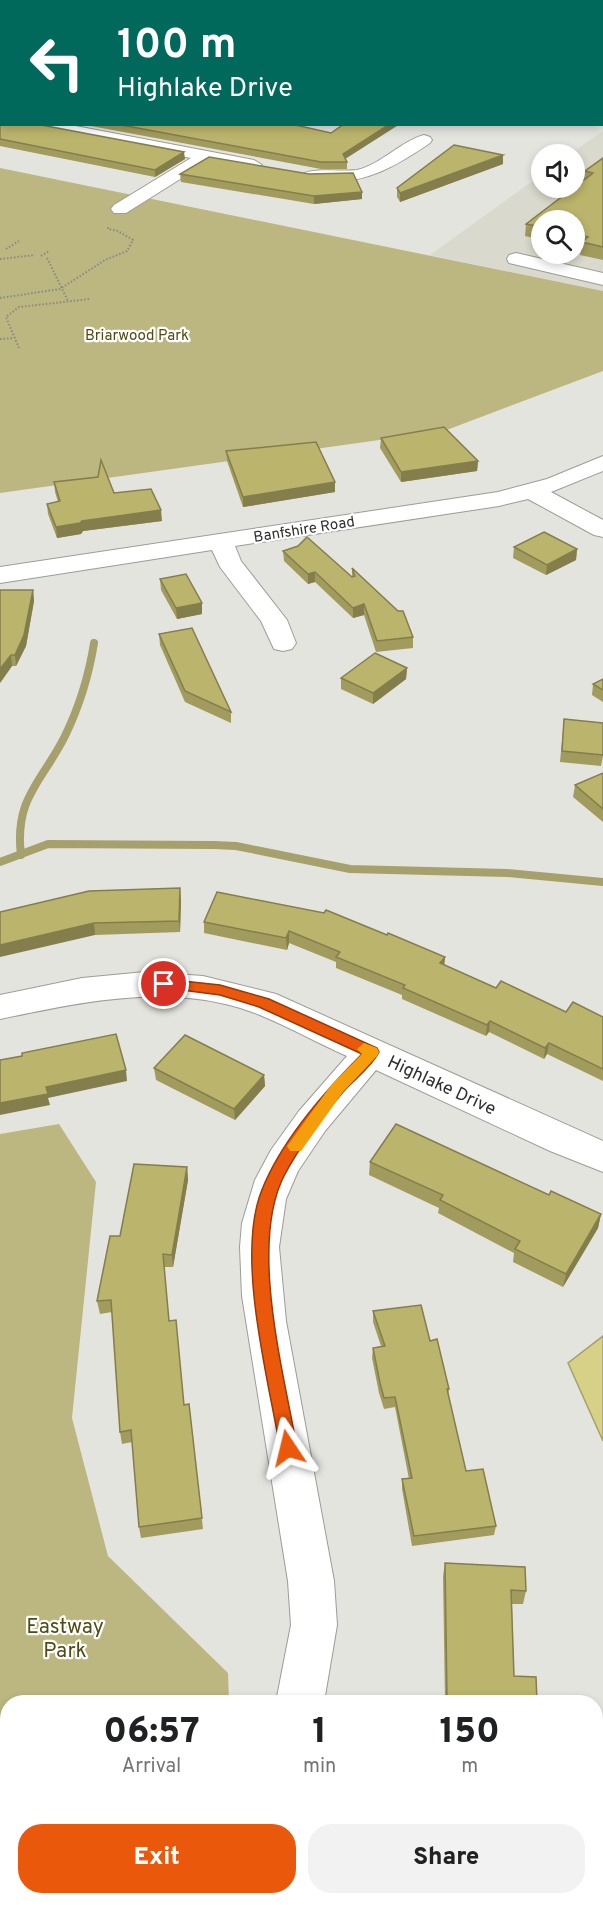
<!DOCTYPE html>
<html lang="en">
<head>
<meta charset="utf-8">
<style>
	body { margin:0; font-family:Overpass,sans-serif; background:#f2f2f2; color:#202124; height:100vh; display:flex; flex-direction:column; font-size:22px; white-space:nowrap }
	* { box-sizing:border-box; margin:0 }
	p { font-size:20px; color:#757577 }
	.icon { flex:none; width:33px; height:33px; fill:none; stroke:currentColor; stroke-width:2; stroke-linecap:round; stroke-linejoin:round }
	.map { position:relative; flex:1; overflow:hidden }
	.side { position:absolute; left:0px; top:1695px; width:603px; height:210px; display:flex; flex-direction:column; background:#fff; border-radius:24px 24px 0 0; box-shadow:0 3px 9px #0003 }
	.side>* { flex:none }
	.top-card { position:absolute; left:0px; top:0px; width:603px; height:126px; box-shadow:0 3px 9px #0003; background:#00695c; color:#fff; overflow:hidden }
	.fabs { position:absolute; left:531px; top:144px; display:grid; gap:12px }
	.fabs a { display:grid; place-items:center; width:54px; height:54px; border-radius:50%; background:#fff; box-shadow:0 3px 9px #0003; font-size:30px }
	.pin { position:absolute; display:grid; place-items:center; width:51px; height:51px; color:#fff; margin:-26px; border:3px solid #fff; border-radius:50%; box-shadow:0 2px 6px #0007 }
	.me { position:absolute; width:66px; margin:-33px; rotate:350deg; stroke-linejoin:round; filter:drop-shadow(0 0 4px #0008) }
	.turn { display:flex; align-items:center; gap:21px; height:126px; padding:0 18px; font-size:27px }
	.turn .icon { width:78px; height:78px; stroke-width:2.5 }
	.turn b { display:block; font-size:42px; line-height:51px }
	.eta { display:flex; justify-content:space-evenly; align-items:center; height:102px; text-align:center }
	.eta b { font-size:36px; font-weight:800; line-height:42px }
	.primary-button { display:flex; gap:12px; margin-top:auto; padding:12px 18px }
	.primary-button a { flex:1; height:69px; border-radius:24px; background:#ea580c; color:#fff; font-size:24px; font-weight:800; line-height:69px; text-align:center }
	.primary-button a+a { background:#f2f2f2; color:#202124 }
	.map>svg:first-child { display:block }
</style>
</head>
<body>
<div class="map">
<svg width="603" height="1905" viewBox="0 0 603 1905">
	<rect width="100%" height="100%" fill="#e4e4df"/>
	<path fill="#d9d9cd" fill-rule="evenodd" d="M603,131V291L430,255L541,175L542,188H574V154H570ZM542,220H574V254H542Z"/>
	<g fill="#bcb781">
		<path d="M0,168L603,291V371L444,431L0,493Z"/>
		<path d="M59,1124L96,1182L72,1418L108,1556L228,1673L229,1702H8V1898H382L394,1905H0V1134Z"/>
	</g>
	<path fill="#d7d087" stroke="#a5a06c" stroke-width="1.5" d="M603,1336V1441L568,1363Z"/>
	<g fill="none" stroke-linecap="round" stroke-linejoin="round">
		<g stroke="#a5a06c" stroke-width="8">
			<path d="M21,855C14,798 42,782 65,736C79,707 89,675 94,643"/>
			<path d="M0,862L48,844L214,845L236,846L350,869L507,873L603,882"/>
		</g>
		<g stroke="#9c9c98" stroke-width="2">
			<g id="minor">
				<path d="M169,0H203L169,2Z"/>
				<rect x="602" y="77" width="1" height="9"/>
				<path d="M29,124H65L254,160L262,165L254,170L209,161L126,213H114L111,209L114,205L191,158L37,129Z"/>
				<path d="M424,135L430,137L432,140L430,143C396,166 365,185 323,181C315,181 306,181 302,175C308,167 343,172 357,170C382,164 401,141 424,135Z"/>
				<path d="M516,253L603,273V285L509,263L507,259L509,255Z"/>
				<path d="M603,456V471L551,492L603,520V537L594,535L528,499L499,506L235,546L241,561L287,620L296,643L292,649L283,651L274,649L261,621L220,567L212,550L0,583V567L498,492L547,479Z"/>
				<path d="M145,972L203,976L276,994L603,1141V1172L550,1151L376,1070L325,1131L298,1171L286,1199L279,1247L286,1321L334,1581L337,1625L324,1702H276L291,1625L288,1581L242,1296L240,1247L242,1223L255,1180L271,1150L299,1111L347,1056C315,1042 284,1024 252,1012C169,982 83,1002 0,1019V995L82,978Z"/>
			</g>
		</g>
		<g stroke="#888884" stroke-width="2" stroke-dasharray="1.5 2" stroke-linecap="butt">
			<path d="M6,249L19,241"/>
			<path d="M41,256L49,251"/>
			<path d="M47,258L68,301"/>
			<path d="M0,259L35,255"/>
			<path d="M0,298L60,289L105,260L127,251L133,240L118,231L108,229V226"/>
			<path d="M0,339L14,338"/>
			<path d="M19,348L6,317L19,307L90,299"/>
		</g>
		<path stroke="#888884" stroke-width="5" stroke-dasharray="4.5 7" stroke-linecap="butt" d="M0,1864L8,1863"/>
		<use href="#minor" fill="#fff" fill-rule="evenodd"/>
	</g>
	<g fill="#a19b5d">
		<path d="M207,0H603V29L602,30V2H208Z"/>
		<path d="M0,118L185,159L155,177L0,146Z"/>
		<path d="M80,124H291L345,159L347,162V169H321Z"/>
		<path d="M503,155V164L400,202L397,197V188Z"/>
		<path d="M603,158V260L580,255L581,249L574,247V220H542V240L525,236L526,224L584,179L585,171Z"/>
		<path d="M180,174L362,192V199L314,204L181,182Z"/>
		<path d="M381,438L478,461L477,471L401,482L380,448Z"/>
		<path d="M226,451L335,492L243,507L227,461Z"/>
		<path d="M54,482L114,493L162,521L83,531L81,534L57,538L48,514L47,504L58,502L55,492Z"/>
		<path d="M514,547L577,549L576,560L546,575L513,558Z"/>
		<path d="M283,551L352,577V568L413,637V648L376,652L364,615L353,618L315,582L308,584L284,561Z"/>
		<path d="M160,579L202,603V614L177,619L161,590Z"/>
		<path d="M33,590L34,601L26,646L16,666H12L0,683Z"/>
		<path d="M159,634L231,712V723L185,702L160,645Z"/>
		<path d="M407,668L406,679L373,704L341,689V678Z"/>
		<path d="M603,679V702L592,695L593,684Z"/>
		<path d="M564,719L603,723V756L601,766L560,762Z"/>
		<path d="M603,773V822L573,797L575,785Z"/>
		<path d="M217,892L445,957L444,965L496,988L566,1012L603,1017V1081L547,1054L544,1059L489,1032L486,1036L402,999V995L336,968V962L289,943L287,950L204,933V922Z"/>
		<path d="M181,900L180,932L95,935L0,912Z"/>
		<path d="M154,1068L264,1075L265,1086L235,1120L156,1080Z"/>
		<path d="M370,1162L549,1195L601,1214L598,1228L563,1287L513,1262L514,1253L438,1213L439,1208L369,1175Z"/>
		<path d="M187,1167L188,1180L173,1267H164L169,1321L184,1405L189,1404L203,1529L141,1538L139,1527L132,1442L122,1444L120,1432L112,1312L100,1314L97,1301L120,1236Z"/>
		<path d="M373,1311L430,1341L449,1389L448,1396L466,1471L496,1526L494,1535L412,1546L402,1489V1479H409L395,1407L384,1409L379,1393L372,1358L373,1348L381,1346L373,1322Z"/>
		<path d="M445,1563L526,1591L523,1604H512L514,1676L537,1702H445L443,1576Z"/>
		<path d="M424,1898H516L514,1905H442Z"/>
	</g>
	<g fill="#837e4c">
		<path d="M390,124H400L342,161L343,154Z"/>
		<path d="M184,152L185,159L155,177V170Z"/>
		<path d="M503,155V164L400,202V193Z"/>
		<path d="M362,192V199L314,204V196Z"/>
		<path d="M478,461L477,471L401,482V472Z"/>
		<path d="M335,482V492L243,507V497Z"/>
		<path d="M161,510L162,521L83,531L81,534L57,538L56,527L82,521Z"/>
		<path d="M577,549L576,560L546,575L547,565Z"/>
		<path d="M315,572V582L308,584V574Z"/>
		<path d="M33,590L34,601L26,646L16,666L15,655Z"/>
		<path d="M202,603V614L177,619L176,608Z"/>
		<path d="M364,604V615L353,618V608Z"/>
		<path d="M11,655L12,666L0,683V669Z"/>
		<path d="M407,668L406,679L373,704V693Z"/>
		<path d="M180,888L181,900L180,932L179,921Z"/>
		<path d="M94,923L95,935L0,957V945Z"/>
		<path d="M289,931V943L287,950L286,938Z"/>
		<path d="M445,957L444,968L440,963Z"/>
		<path d="M490,1021L489,1032L486,1036L487,1025Z"/>
		<path d="M549,1043L547,1054L544,1059L545,1048Z"/>
		<path d="M126,1070L127,1081L48,1098L50,1105L0,1115V1103L46,1087Z"/>
		<path d="M264,1075L265,1086L235,1120L234,1109Z"/>
		<path d="M187,1167L188,1180L173,1267L172,1255Z"/>
		<path d="M601,1214L598,1228L563,1287L566,1274Z"/>
	</g>
	<g fill="#bbb46c" stroke="#837e4c" stroke-width="1.5">
		<path d="M86,0H145L146,2H87Z"/>
		<path d="M212,0H603V23L602,24V2H213Z"/>
		<path d="M0,8H2V105L0,104Z"/>
		<path d="M602,34H603V43L602,42Z"/>
		<path d="M0,118H2V124H36L184,152L155,170L0,139Z"/>
		<path d="M116,124H291L331,133L344,124H390L343,154L347,162H321Z"/>
		<path d="M454,145L503,155L400,193L397,188Z"/>
		<path d="M209,157L309,174L353,173L362,192L314,196L180,174Z"/>
		<path d="M603,158V247L582,242L588,237L574,234V220H542V227L526,224L593,173L585,171Z"/>
		<path d="M444,427L478,461L401,472L381,438Z"/>
		<path d="M316,442L335,482L243,497L226,451Z"/>
		<path d="M101,460L114,493L151,489L161,510L82,521L80,523L56,527L47,504L60,501L54,482L98,477Z"/>
		<path d="M544,532L577,549L547,565L514,547Z"/>
		<path d="M307,537L352,577L355,576L352,568L398,611H403L413,637L377,641L364,604L353,608L315,572L308,574L283,551L298,546Z"/>
		<path d="M186,574L202,603L176,608L160,579Z"/>
		<path d="M0,590H33L24,635L15,655H11L0,669Z"/>
		<path d="M192,628L231,712L185,691L159,634Z"/>
		<path d="M375,653L407,668L373,693L341,678Z"/>
		<path d="M603,679V690L593,684Z"/>
		<path d="M564,719L603,723V755L562,751Z"/>
		<path d="M603,773V809L575,785Z"/>
		<path d="M180,888L179,921L94,923L0,945V912L89,891Z"/>
		<path d="M217,892L324,913L326,910L387,935L388,933L445,957L440,963L496,988L501,981L566,1012L573,1002L603,1017V1069L549,1043L545,1048L490,1021L487,1025L403,988L405,985L336,957L340,952L289,931L286,938L204,922Z"/>
		<path d="M116,1034L126,1070L46,1087L48,1094L0,1103V1060L22,1056V1053Z"/>
		<path d="M185,1035L264,1075L234,1109L154,1068Z"/>
		<path d="M396,1124L549,1195L551,1191L601,1214L566,1274L515,1249L520,1241L440,1200L443,1195L370,1162Z"/>
		<path d="M134,1164L187,1167L172,1255L163,1254L169,1321L176,1320L184,1405L189,1404L202,1518L139,1527L131,1430L120,1432L111,1300L97,1301L110,1236H120Z"/>
		<path d="M421,1305L430,1341L437,1339L449,1389H447L466,1471L483,1469L496,1526L414,1536L402,1479L412,1478L395,1397L384,1398L380,1383L373,1348L385,1346L373,1311Z"/>
		<path d="M445,1563L525,1567L526,1591L511,1590L514,1676L536,1677L537,1702H490L447,1700Z"/>
		<path d="M450,1898H516L514,1905H468Z"/>
	</g>
	<path fill="#ea580c" stroke="#983908" stroke-width="1.5" d="M164,979L220,985L269,999L377,1048L379,1052C371,1068 354,1079 343,1092C322,1117 300,1146 285,1174C248,1243 284,1373 297,1448L295,1453L288,1456L282,1453L280,1448C268,1378 238,1265 259,1198C276,1147 324,1092 362,1054L259,1007L220,995L159,987L157,984L159,980Z"/>
	<path fill="#f59e0b" d="M364,1043L377,1048L379,1052L377,1056L343,1092L301,1151H290L287,1146L290,1142L332,1084L362,1054L357,1049Z"/>
	<g text-anchor="middle" stroke-width="4.5" stroke-linejoin="round" paint-order="stroke">
		<g font-size="15" fill="#504a13" stroke="#fff">
			<text x="137" y="340">Briarwood Park</text>
		</g>
		<g font-size="15" fill="#2f2f2d" stroke="#fff">
			<text transform="translate(304 529) rotate(-9)" y="5">Banfshire Road</text>
		</g>
		<g font-size="18" fill="#2f2f2d" stroke="#fff">
			<text transform="translate(442 1085) rotate(25)" y="6">Highlake Drive</text>
		</g>
		<g font-size="21" fill="#504a13" stroke="#fff">
			<text x="65" y="1633">Eastway<tspan x="65" dy="24">Park</tspan></text>
		</g>
	</g>
</svg>
<div class="fabs">
<a><svg class="icon" aria-label="sound" viewBox="0 0 24 24"><path d="M4 9h4l5-4v14l-5-4H4zM17 9q2 3 0 6"/></svg></a>
<a><svg class="icon" aria-label="search" viewBox="0 0 24 24"><circle cx="10" cy="10" r="6"/><path d="M15 15l6 6"/></svg></a>
</div>
<div class="pin" style="left:164px;top:984px;background:#d93025"><svg class="icon" aria-label="arrive" viewBox="0 0 24 24"><path d="M6 21V4h12l-3 4 3 4H6"/></svg></div>
<svg class="me" style="left:288px;top:1448px" viewBox="-20 -20 40 40"><path d="M0-17L14 15 0 8-14 15z" fill="#ea580c" stroke="#fff" stroke-width="4"/></svg>
<div class="top-card">
<div class="turn"><svg class="icon" aria-label="left" viewBox="0 0 24 24"><path d="M17 20v-9H6M10 6l-5 5 5 5"/></svg><div><b>100 m</b>Highlake Drive</div></div>
</div>
<section class="side">
<div class="eta">
<div><b>06:57</b><p>Arrival</p></div>
<div><b>1</b><p>min</p></div>
<div><b>150</b><p>m</p></div>
</div>
<div class="primary-button"><a>Exit</a><a>Share</a></div>
</section>
</div>
</body>
</html>
